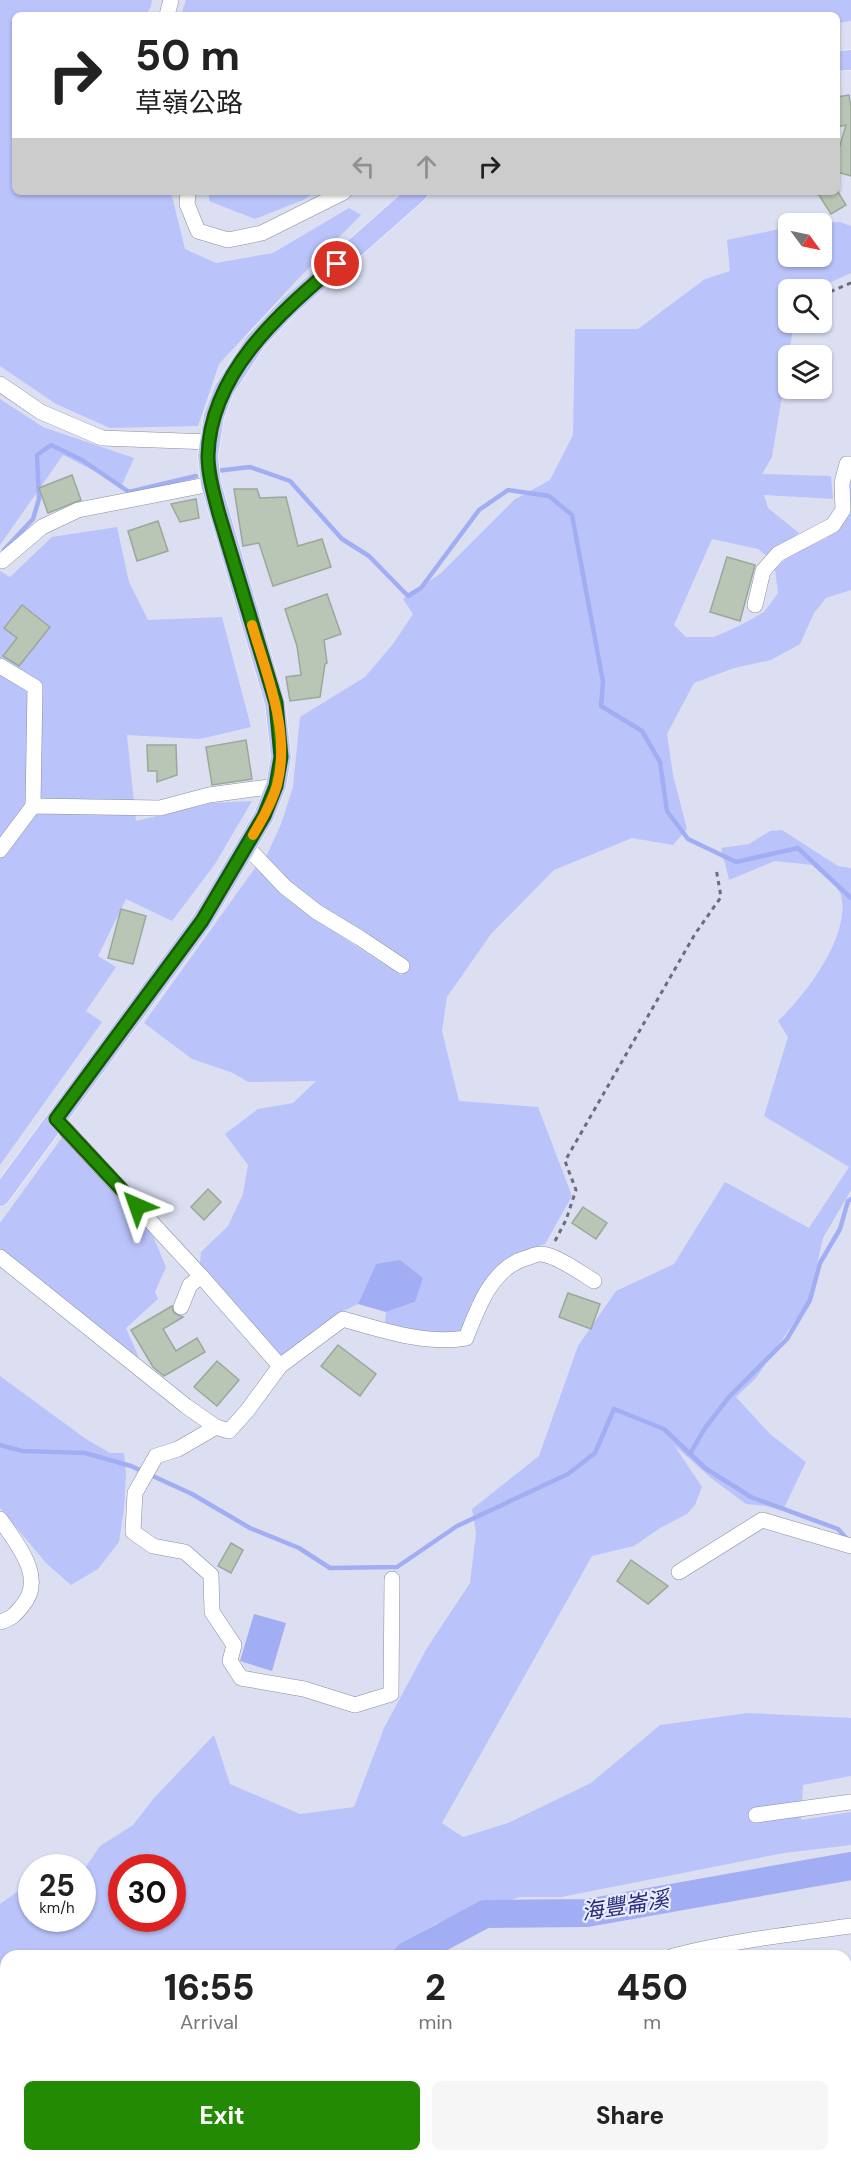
<!DOCTYPE html>
<html lang="en">
<head>
<meta charset="utf-8">
<style>
	body { margin:0; font-family:"DM Sans","Noto Sans TC",sans-serif; background:#f6f6f6; color:#222; height:100vh; display:flex; flex-direction:column; font-size:22px; white-space:nowrap }
	* { box-sizing:border-box; margin:0 }
	p { font-size:20px; color:#767676 }
	.icon { flex:none; width:33px; height:33px; fill:none; stroke:currentColor; stroke-width:2; stroke-linecap:round; stroke-linejoin:round }
	.map { position:relative; flex:1; overflow:hidden }
	.details { position:absolute; left:0px; top:1950px; width:852px; height:212px; display:flex; flex-direction:column; background:#fff; border-radius:18px 18px 0 0; box-shadow:0 2px 4px #0004 }
	.details>* { flex:none }
	.hud { position:absolute; left:12px; top:12px; width:828px; height:183px; border-radius:9px; box-shadow:0 2px 4px #0004; background:#fff; color:#222; overflow:hidden }
	.needle { width:39px; rotate:123deg }
	.controls { position:absolute; left:778px; top:213px; display:grid; gap:12px }
	.controls a { display:grid; place-items:center; width:54px; height:54px; border-radius:9px; background:#fff; box-shadow:0 2px 4px #0004; font-size:30px }
	.speed { position:absolute; left:18px; top:1854px; display:flex; gap:12px; font-size:30px; font-weight:700; text-align:center }
	.speed>* { display:grid; place-content:center; width:78px; height:78px; border-radius:50%; background:#fff; box-shadow:0 2px 4px #0004; line-height:1 }
	.speed small { font-size:15px; font-weight:400 }
	.speed .limit { border:9px solid #d22; background:#fff; color:#111 }
	.pin { position:absolute; display:grid; place-items:center; width:51px; height:51px; color:#fff; margin:-26px; border:3px solid #fff; border-radius:50%; box-shadow:0 2px 6px #0007 }
	.me { position:absolute; width:66px; margin:-33px; rotate:317deg; stroke-linejoin:round; filter:drop-shadow(0 0 4px #0008) }
	.turn { display:flex; align-items:center; gap:21px; height:126px; padding:0 24px; font-size:27px }
	.turn .icon { width:78px; height:78px; stroke-width:2.5 }
	.turn b { display:block; font-size:42px; line-height:51px }
	.lanes { display:flex; align-items:center; height:57px; padding:0 24px; background:#0003; justify-content:center; gap:30px; direction:ltr }
	.lanes .off { opacity:.35 }
	.eta { display:flex; justify-content:space-evenly; align-items:center; height:102px; text-align:center }
	.eta b { font-size:36px; font-weight:800; line-height:42px }
	.action { display:flex; gap:12px; margin-top:auto; padding:12px 24px }
	.action a { flex:1; height:69px; border-radius:9px; background:#228a03; color:#fff; font-size:24px; font-weight:800; line-height:69px; text-align:center }
	.action a+a { background:#f6f6f6; color:#222 }
	.map>svg:first-child { display:block }
</style>
</head>
<body>
<div class="map">
<svg width="851" height="2161" viewBox="0 0 851 2161">
	<rect width="100%" height="100%" fill="#dbdff1"/>
	<g fill="#bac4fa" fill-rule="evenodd">
		<path d="M0,0H152L151,6L146,15H15V192H171L185,249L216,263L273,253L349,208L361,215L296,281L219,364L198,426L110,428L56,404L0,366Z"/>
		<path d="M186,0H851V21L837,23V15H181Z"/>
		<path d="M209,192H315L303,200L255,219L209,201Z"/>
		<path d="M840,222L851,226V273L816,289L789,290V322L794,323L772,457L762,474L831,476L833,499L764,495L768,508L799,533L767,556L758,549L712,539L674,625L686,637H714L741,625L764,612L778,593L775,569L790,555L825,539L838,527L851,479V590L826,598L814,613L800,644L771,660L734,668L694,683L667,734L673,775L687,829L673,845L632,838L554,870L491,934L447,997L442,1031L459,1101L538,1107L572,1196L545,1244L523,1252L498,1266L472,1302L463,1330L442,1335L385,1325L386,1312L415,1302L376,1264L358,1304L341,1312L278,1360L199,1277L201,1252L228,1226L243,1194L248,1165L225,1134L258,1109L293,1103L316,1081L248,1082L233,1073L192,1059L144,1023L255,868L313,918L401,975L409,970L401,959L299,891L265,859L281,824L293,787L300,717L365,677L393,644L413,614L403,599L440,574L514,500L550,480L573,435L575,329H638L705,279L730,271L727,240L789,227V256H822L821,223Z"/>
		<path d="M0,399L43,427L134,458L122,485L63,455L0,545Z"/>
		<path d="M117,527L129,582L148,620L222,617L251,727L200,739L127,735L136,821L211,803L252,801L215,864L172,921L126,899L98,956L116,967L86,1011L102,1022L0,1165V571L10,577L52,537Z"/>
		<path d="M782,830L838,866L851,868V1190L823,1238L809,1300L756,1378L736,1397L770,1434L806,1462L783,1510L766,1506L746,1504L711,1478L674,1445L702,1487L695,1505L687,1514L660,1528L634,1546L592,1556L442,1823L463,1837L508,1823L591,1783L660,1725L748,1713L851,1718V1776L803,1785L801,1820L851,1812V1845L784,1853L561,1897H520L435,1924L387,1956H6V2090L0,2097V1904L31,1882L32,1918H82L83,1871L100,1846L133,1825L154,1798L214,1735L230,1784L300,1814L354,1807L384,1728L427,1648L470,1583L476,1533L472,1509L539,1456L578,1346L616,1291L674,1264L725,1182L809,1228L849,1167L764,1116L788,1037L778,1021C806,994 851,936 841,895C838,886 819,872 812,865L775,861L729,880L721,848L749,844L770,831ZM122,1868H172V1918H122Z"/>
		<path d="M63,1136L150,1229L166,1267L155,1292L158,1299L126,1328L139,1358L0,1250V1223Z"/>
		<path d="M0,1376L86,1439L110,1453H124L126,1474L124,1509L119,1542L98,1569L71,1585L46,1563L0,1508Z"/>
	</g>
	<g fill="#a2aef3">
		<path d="M400,1260L423,1278L415,1302L386,1312L358,1304L376,1264Z"/>
		<path d="M254,1614L286,1623L272,1671L240,1661Z"/>
	</g>
	<g fill="none" stroke-linecap="round" stroke-linejoin="round">
		<g stroke="#a2aef3" stroke-width="4.5">
			<path d="M216,471L250,467L290,481L342,539L369,556L408,596L421,588L479,510L508,490L549,496L572,515L603,682L601,706L642,731L660,762L667,811L688,839L736,862L798,848L851,898"/>
			<path d="M4,550L33,519L39,499L37,455L51,445L82,460L129,492L196,476"/>
			<path d="M0,1445L22,1451L85,1453L131,1466L192,1494L250,1528L299,1548L330,1568L397,1567L457,1526L568,1474L595,1453L614,1409L664,1429L705,1468L751,1497L838,1529L848,1540"/>
			<path d="M690,1454L705,1428L729,1397L787,1339L810,1300L820,1263L840,1229L848,1201L851,1199"/>
		</g>
		<g stroke="#a2aef3" stroke-width="28">
			<path d="M407,1956L485,1914L587,1913L851,1866"/>
			<path d="M196,2161L202,2156"/>
		</g>
	</g>
	<g fill="#b9c6b6" stroke="#9ba899" stroke-width="1.5">
		<path d="M849,95L851,107V176L837,172V155L846,125L837,127V97Z"/>
		<path d="M817,192H838L846,205L831,214Z"/>
		<path d="M72,475L81,500L48,513L39,488Z"/>
		<path d="M234,489H257L260,498L286,497L298,546L322,539L331,567L273,586L259,543L243,546Z"/>
		<path d="M196,499L199,518L180,522L171,504Z"/>
		<path d="M158,521L168,551L137,561L128,531Z"/>
		<path d="M727,557L755,565L740,621L710,612Z"/>
		<path d="M327,594L341,634L324,640L327,663L325,664L320,697L290,701L286,677L301,675L297,646L285,609Z"/>
		<path d="M22,605L50,627L19,666L3,656L17,638L4,628Z"/>
		<path d="M246,740L252,779L212,785L206,747Z"/>
		<path d="M147,745H176L177,775L157,782V771H148Z"/>
		<path d="M121,909L146,916L133,964L108,958Z"/>
		<path d="M208,1189L221,1202L204,1220L191,1207Z"/>
		<path d="M583,1207L607,1223L596,1239L572,1223Z"/>
		<path d="M568,1293L600,1304L591,1329L559,1317Z"/>
		<path d="M172,1306L174,1313L183,1317L163,1329L176,1351L197,1338L205,1352L164,1376L153,1367L131,1330Z"/>
		<path d="M338,1345L376,1374L360,1396L321,1366Z"/>
		<path d="M217,1361L239,1380L217,1406L194,1387Z"/>
		<path d="M231,1543L243,1550L231,1573L218,1566Z"/>
		<path d="M631,1560L668,1586L648,1604L617,1581Z"/>
	</g>
	<g fill="none" stroke-linecap="round" stroke-linejoin="round">
		<g stroke="#8a8e9f" stroke-width="16">
			<g id="minor">
				<path d="M167,15L171,0"/>
				<path d="M188,192L187,204L198,231L228,240L262,233L344,192"/>
				<path d="M0,384L41,412L102,438L210,442"/>
				<path d="M2,561L42,527L78,510L211,484"/>
				<path d="M755,605L763,571L778,554L833,525L843,510L842,483L847,464H851"/>
				<path d="M0,666L35,687L33,806"/>
				<path d="M246,846L285,887L317,912L360,938L402,966"/>
				<path d="M0,850L33,806L160,808L209,795L276,786"/>
				<path d="M56,1119L201,1276L280,1366"/>
				<path d="M0,1257L186,1406L216,1427L178,1449L156,1456L135,1493L133,1532L153,1546L185,1552L211,1575L212,1612L234,1645L230,1661L241,1678L304,1689L355,1705L391,1694L392,1579"/>
				<path d="M181,1307L190,1285L201,1276"/>
				<path d="M216,1427L229,1431L247,1411L280,1366L343,1319C382,1330 425,1345 466,1338C478,1307 492,1268 526,1258C530,1257 536,1254 540,1254C555,1254 581,1273 594,1281"/>
				<path d="M0,1519C16,1543 47,1578 22,1606C15,1615 11,1619 0,1622"/>
				<path d="M679,1572L762,1520L851,1546"/>
				<path d="M756,1815L851,1802"/>
				<path d="M673,1956C731,1941 791,1934 851,1926"/>
			</g>
		</g>
		<g stroke="#fff" stroke-width="21">
			<g id="major">
				<path d="M837,61L851,60"/>
				<path d="M0,1196L202,921L264,816L276,786L281,757L275,703L211,484L208,456L214,416L224,390L256,341L288,307L418,192"/>
			</g>
		</g>
		<g stroke="#6b6d79" stroke-width="3" stroke-dasharray="4.5 4.5" stroke-linecap="butt">
			<path d="M822,295L851,283"/>
			<path d="M555,1241L566,1220L576,1190L565,1161L695,934L721,897L716,868"/>
		</g>
		<use href="#minor" stroke="#fff" stroke-width="15"/>
		<use href="#major" stroke="#bcc4fb" stroke-width="20"/>
	</g>
	<g fill="none" stroke-linecap="round" stroke-linejoin="round">
		<g stroke="#165a02" stroke-width="15">
			<path id="route" d="M137,1206L56,1119L202,921L264,816L276,786L281,757L276,703L219,514C214,495 208,475 208,456C210,373 279,314 337,264"/>
		</g>
		<use href="#route" stroke="#228a03" stroke-width="10"/>
		<path stroke="#f59e0b" stroke-width="10" d="M252,625C267,676 291,732 277,785C272,803 262,820 253,835"/>
	</g>
	<g text-anchor="middle" stroke-width="4.5" stroke-linejoin="round" paint-order="stroke">
		<g font-size="22" font-style="italic" fill="#292a78" stroke="#e8ecff">
			<text transform="translate(625 1905) rotate(-9)" y="8">海豐崙溪</text>
		</g>
	</g>
</svg>
<div class="controls">
<a><svg class="needle" viewBox="-14 -14 28 28"><path d="M0-13l5 13h-10z" fill="#e53935"/><path d="M0 13l5-13h-10z" fill="#767676"/></svg></a>
<a><svg class="icon" aria-label="search" viewBox="0 0 24 24"><circle cx="10" cy="10" r="6"/><path d="M15 15l6 6"/></svg></a>
<a><svg class="icon" aria-label="layers" viewBox="0 0 24 24"><path d="M12 4l9 5-9 5-9-5zM3 14l9 5 9-5"/></svg></a>
</div>
<div class="speed"><div>25<small>km/h</small></div><div class="limit">30</div></div>
<div class="pin" style="left:337px;top:264px;background:#d93025"><svg class="icon" aria-label="arrive" viewBox="0 0 24 24"><path d="M6 21V4h12l-3 4 3 4H6"/></svg></div>
<svg class="me" style="left:137px;top:1206px" viewBox="-20 -20 40 40"><path d="M0-17L14 15 0 8-14 15z" fill="#228a03" stroke="#fff" stroke-width="4"/></svg>
<div class="hud">
<div class="turn"><svg class="icon" aria-label="right" viewBox="0 0 24 24"><path d="M7 20v-9h11M14 6l5 5-5 5"/></svg><div><b>50 m</b>草嶺公路</div></div>
<div class="lanes"><svg class="icon off" aria-label="left" viewBox="0 0 24 24"><path d="M17 20v-9H6M10 6l-5 5 5 5"/></svg><svg class="icon off" aria-label="ahead" viewBox="0 0 24 24"><path d="M12 20V5M6 11l6-6 6 6"/></svg><svg class="icon" aria-label="right" viewBox="0 0 24 24"><path d="M7 20v-9h11M14 6l5 5-5 5"/></svg></div>
</div>
<section class="details">
<div class="eta">
<div><b>16:55</b><p>Arrival</p></div>
<div><b>2</b><p>min</p></div>
<div><b>450</b><p>m</p></div>
</div>
<div class="action"><a>Exit</a><a>Share</a></div>
</section>
</div>
</body>
</html>
